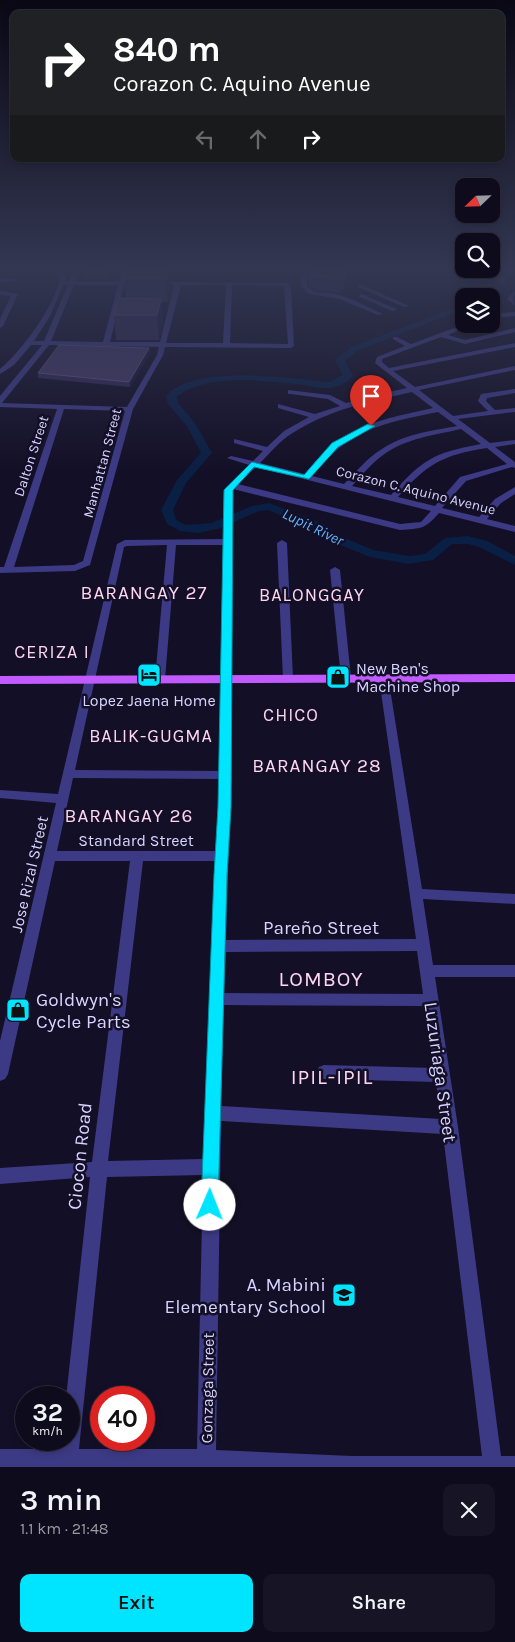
<!DOCTYPE html>
<html lang="en">
<head>
<meta charset="utf-8">
<style>
	body { margin:0; font-family:Karla,sans-serif; background:#171425; color:#f1f3f6; height:100vh; display:flex; flex-direction:column; font-size:19px; white-space:nowrap }
	* { box-sizing:border-box; margin:0 }
	p { font-size:16px; color:#9b9ba3 }
	.icon { flex:none; width:28px; height:28px; fill:none; stroke:currentColor; stroke-width:2; stroke-linecap:round; stroke-linejoin:round }
	.map { position:relative; height:1467px; overflow:hidden }
	.sheet { display:flex; flex-direction:column; background:#0e0b1c; flex:1 }
	.sheet>* { flex:none }
	.hud { position:absolute; left:10px; top:10px; width:495px; height:152px; border-radius:10px; box-shadow:0 2px 8px #0003,0 0 0 1px #2e2b3b; background:#202124; color:#fff; overflow:hidden }
	.needle { width:32px; rotate:247deg }
	.buttons { position:absolute; left:455px; top:178px; display:grid; gap:10px }
	.buttons a { display:grid; place-items:center; width:45px; height:45px; border-radius:10px; background:#0e0b1c; box-shadow:0 2px 8px #0003,0 0 0 1px #2e2b3b; font-size:25px }
	.speed { position:absolute; left:15px; top:1386px; display:flex; gap:10px; font-size:25px; font-weight:700; text-align:center }
	.speed>* { display:grid; place-content:center; width:65px; height:65px; border-radius:50%; background:#0e0b1c; box-shadow:0 2px 8px #0003,0 0 0 1px #2e2b3b; line-height:1 }
	.speed small { font-size:12px; font-weight:400 }
	.speed .limit { border:8px solid #d22; background:#fff; color:#111 }
	.pin { position:absolute; display:grid; place-items:center; width:42px; height:42px; color:#fff; margin:-51px -21px; border-radius:50% 50% 50% 0; rotate:-45deg; box-shadow:0 0 5px #0007 }
	.pin .icon { rotate:45deg }
	.me { position:absolute; width:55px; margin:-28px; rotate:1deg; stroke-linejoin:round; filter:drop-shadow(0 0 4px #0008) }
	.turn { display:flex; align-items:center; gap:18px; height:105px; padding:0 20px; font-size:22px }
	.turn .icon { width:65px; height:65px; stroke-width:2.5 }
	.turn b { display:block; font-size:35px; line-height:42px }
	.lanes { display:flex; align-items:center; height:48px; padding:0 20px; background:#0003; justify-content:center; gap:25px; direction:ltr }
	.lanes .off { opacity:.35 }
	.round { display:grid; place-items:center; flex:none; width:52px; height:52px; border-radius:10px; background:#171425 }
	.summary { display:flex; align-items:center; justify-content:space-between; height:85px; padding:0 20px }
	h1 { font-size:30px; font-weight:600; line-height:38px }
	.primary-button { display:flex; gap:10px; margin-top:auto; padding:10px 20px }
	.primary-button a { flex:1; height:58px; border-radius:10px; background:#00e5ff; color:#111; font-size:20px; font-weight:600; line-height:58px; text-align:center }
	.primary-button a+a { background:#171425; color:#f1f3f6 }
	.map>svg:first-child { display:block }
</style>
</head>
<body>
<div class="map">
<svg width="515" height="1467" viewBox="0 0 515 1467">
	<rect width="100%" height="100%" fill="#130f26"/>
	<g fill="none" stroke-linecap="round" stroke-linejoin="round">
		<g fill="#0a1f44" fill-rule="evenodd">
			<path d="M465,269H473C466,281 470,286 476,296H468C461,286 458,280 465,269Z"/>
			<path d="M464,304V309L357,351L345,361L353,376C347,383 338,387 329,388C318,389 306,385 295,384C258,380 209,374 177,396L178,403L195,423L212,453L186,483L173,510L176,520L186,525L211,523L252,506L269,503L324,524L336,534L373,550L409,556L425,554L445,538L468,536L487,541L515,556V565L479,547L468,544H452L433,560L409,564L370,557L328,540L316,530L268,510L259,511L218,529L198,533L180,531L167,524L161,510L177,480L201,453L187,426L168,404L166,396C192,364 292,378 329,382L343,375L335,360L351,347Z"/>
		</g>
		<g fill="#3d3a85" fill-rule="evenodd">
			<path d="M0,267H30L27,269H0Z"/>
			<path d="M59,267H65L67,275L65,281H69L71,275L70,267H76L77,275L75,281H119L123,267H129L125,281H140L143,283L140,285H124L110,342H160L174,285H158L155,283L156,282L288,283L291,287L294,346L291,348L165,347L163,355L133,409L90,565L75,571L0,573V567H4L57,409L0,407V396L42,345H31L14,365L0,374V369C21,352 66,294 59,267ZM63,285H68L44,341H34L50,316ZM74,285H118L103,342L51,341ZM181,285H226L223,343H166ZM232,285L284,286L288,344L230,343ZM49,345L159,347L157,355L127,407L2,403ZM64,409L125,411L83,561L74,565L14,567Z"/>
			<path d="M301,267H307V287L315,292L332,293L349,298L383,314L378,315L339,299L309,294L301,287Z"/>
			<path d="M515,269V273L505,274V283L500,284V272Z"/>
			<path d="M0,278H13L16,280L13,282H0Z"/>
			<path d="M358,285H362L409,306L404,307L358,287Z"/>
			<path d="M515,290L513,299L515,305L507,299Z"/>
			<path d="M0,291L18,294L3,326L0,328V319L11,296L0,295Z"/>
			<path d="M362,294L396,309L397,310L392,311L360,297L359,296Z"/>
			<path d="M515,312V316L491,318V314Z"/>
			<path d="M465,324H473L448,335L465,340L515,328V332L465,344L441,337L382,359V362L389,368L515,343V347L393,371L415,387L515,366V370L419,390L453,416L488,411L478,401L481,394L515,389V393L487,398L486,401L495,410L515,408V412L458,419L490,443L515,440V444L495,447L515,462V468L512,467L466,481L442,508L479,517L495,499L515,487V494L501,503L487,519L515,526V532L439,513C424,530 422,528 400,530L233,489L230,807L226,940L416,939L379,678L380,676H388L422,889L515,894V904L423,899L433,965H515V977H435L458,1127L501,1456H515V1467H0V1449H60L61,1440H69V1398H66L90,1177L0,1184V1168L92,1162L130,861H55L8,1074L5,1079L0,1081V1041L56,803L0,798V790L58,794L117,544L125,540L224,539L225,488L249,465L227,458L231,456L253,461L263,451L234,443V439L267,447L284,431L309,417L278,408V404L315,414L340,406L328,399L291,394H288V390L330,395L346,403L363,398L407,388L375,363L377,357L405,346L393,339V337H397L411,344ZM412,392L433,408C375,421 344,425 305,474L260,463C270,453 280,441 291,434C328,410 370,401 412,392ZM438,412L457,426C431,431 404,434 382,449C367,458 356,472 344,484L312,476C349,429 383,423 438,412ZM461,429L481,444C433,453 423,459 391,495L352,486C362,475 371,464 383,455C406,438 435,435 461,429ZM487,448L507,464L460,477L435,506L398,497C427,464 442,455 487,448ZM256,467L431,511L421,522L400,524L238,484ZM167,545L155,679L160,682L165,679L176,545H224L219,771L75,770L124,547L127,546ZM73,778L219,779L216,851H57ZM143,861H216L203,1159L108,1161ZM417,951L423,994L224,993L226,952ZM224,1005L425,1006L434,1068L324,1065L319,1067L316,1072L319,1077L324,1079L436,1082L441,1119L221,1106ZM221,1121L443,1134L482,1456H352L216,1450ZM203,1175L197,1449H79L107,1177Z"/>
			<path d="M282,540L287,543L293,679L288,682L283,679L277,543Z"/>
			<path d="M335,567L340,570L351,678L346,681L341,678L330,570Z"/>
		</g>
		<path fill="#c25bff" fill-rule="evenodd" d="M515,674V682L0,684V676Z"/>
	</g>
	<g fill="#312854">
		<path d="M27,267H57V273H28Z"/>
		<path d="M127,267H171L172,287L168,302H161L163,324L159,340H116L114,315L126,298L124,278Z"/>
		<path d="M309,267L345,276L344,289H340V293L316,290L309,286Z"/>
		<path d="M108,268V279H84L83,272Z"/>
		<path d="M149,348L150,353L130,387L38,378V373Z"/>
	</g>
	<g fill="#1d163a">
		<path d="M169,267H171L172,287L168,302L166,278Z"/>
		<path d="M161,299L163,324L159,340L157,315Z"/>
		<path d="M149,348L150,353L130,387L129,382Z"/>
	</g>
	<g fill="#433a66" stroke="#5a527e">
		<path d="M127,267H169L166,278H124Z"/>
		<path d="M309,267H344L345,276H340V280L316,277L309,273Z"/>
		<path d="M84,268H108V272H83Z"/>
		<path d="M119,298L161,299L157,315H114Z"/>
		<path d="M59,345L149,348L129,382L38,373Z"/>
	</g>
	<linearGradient id="sky" x2="0" y2="1"><stop stop-color="#0a0815"/><stop offset="0.57" stop-color="#333752"/><stop offset="1" stop-color="#333752" stop-opacity="0"/></linearGradient>
	<rect width="515" height="472" fill="url(#sky)"/>
	<path fill="#00e5ff" stroke="#0095a6" d="M368,424L375,426L338,447L309,479L254,467L233,490L231,807L227,875L218,1205L216,1211L210,1213L204,1211L201,1205L214,875L218,807L224,490L252,462L304,475L332,443Z"/>
	<defs>
		<g id="hotel-square" transform="scale(1.25)"><rect x="-9" y="-9" width="18" height="18" rx="4" fill="#00e5ff" stroke="#130f26"/><path d="M-6-4.5h1.5V1H6V5H4.5V3h-9V5H-6ZM-4 0a1.8 1.8 0 1 1 3.6 0ZM.5 0V-2.5h3Q6-2.5 6 0Z" fill="#111"/></g>
		<g id="shop-square" transform="scale(1.25)"><rect x="-9" y="-9" width="18" height="18" rx="4" fill="#00e5ff" stroke="#130f26"/><path d="M-5-2.5h2.3a2.7 3.5 0 0 1 5.4 0H5L5.5 6h-11ZM-1.5-2.5h3a1.5 2.3 0 0 0-3 0Z" fill="#111"/></g>
		<g id="school-square" transform="scale(1.25)"><rect x="-9" y="-9" width="18" height="18" rx="4" fill="#00e5ff" stroke="#130f26"/><path d="M0-5L7-2L0 1L-7-2ZM-4 1L0 2.5L4 1V4Q0 6-4 4Z" fill="#111"/></g>
	</defs>
	<g fill-rule="evenodd">
		<use href="#hotel-square" x="149" y="675"/>
		<use href="#shop-square" x="338" y="677"/>
		<use href="#shop-square" x="18" y="1010"/>
		<use href="#school-square" x="344" y="1295"/>
	</g>
	<g text-anchor="middle" stroke-width="5" stroke-linejoin="round" paint-order="stroke">
		<g font-size="14" fill="#d9d4ff" stroke="#130f26">
			<text transform="translate(31 456) rotate(-72)" y="5">Dalton Street</text>
			<text transform="translate(102 463) rotate(-75)" y="5">Manhattan Street</text>
			<text transform="translate(416 490) rotate(14)" y="5">Corazon C. Aquino Avenue</text>
		</g>
		<g font-size="15" font-style="italic" fill="#62b6ff" stroke="#130f26">
			<text transform="translate(313 527) rotate(26)" y="5">Lupit River</text>
		</g>
		<g font-size="16" fill="#d9d4ff" stroke="#130f26" text-anchor="start">
			<text x="356" y="674">New Ben's<tspan x="356" dy="18">Machine Shop</tspan></text>
			<text x="149" y="706" text-anchor="middle">Lopez Jaena Home</text>
		</g>
		<g font-size="16" fill="#d9d4ff" stroke="#130f26">
			<text x="136" y="846">Standard Street</text>
			<text transform="translate(29 874) rotate(-77)" y="6">Jose Rizal Street</text>
			<text transform="translate(207 1388) rotate(-89)" y="6">Gonzaga Street</text>
		</g>
		<g font-size="18" letter-spacing="1" fill="#ffd6f0" stroke="#130f26">
			<text x="312" y="601">BALONGGAY</text>
			<text x="52" y="658">CERIZA I</text>
			<text x="291" y="721">CHICO</text>
			<text x="151" y="742">BALIK-GUGMA</text>
		</g>
		<g font-size="19" letter-spacing="1" fill="#ffd6f0" stroke="#130f26">
			<text x="144" y="599">BARANGAY 27</text>
			<text x="317" y="772">BARANGAY 28</text>
			<text x="129" y="822">BARANGAY 26</text>
		</g>
		<g font-size="19" fill="#d9d4ff" stroke="#130f26">
			<text x="321" y="934">Pareño Street</text>
			<text transform="translate(441 1072) rotate(82)" y="7">Luzuriaga Street</text>
			<text transform="translate(79 1156) rotate(-84)" y="7">Ciocon Road</text>
		</g>
		<g font-size="19" fill="#d9d4ff" stroke="#130f26" text-anchor="start">
			<text x="36" y="1006">Goldwyn's<tspan x="36" dy="22">Cycle Parts</tspan></text>
			<text x="326" y="1291" text-anchor="end">A. Mabini<tspan x="326" dy="22">Elementary School</tspan></text>
		</g>
		<g font-size="21" letter-spacing="1" fill="#ffd6f0" stroke="#130f26">
			<text x="321" y="986">LOMBOY</text>
			<text x="332" y="1084">IPIL-IPIL</text>
		</g>
	</g>
</svg>
<div class="buttons">
<a><svg class="needle" viewBox="-14 -14 28 28"><path d="M0-13l5 13h-10z" fill="#e53935"/><path d="M0 13l5-13h-10z" fill="#9b9ba3"/></svg></a>
<a><svg class="icon" aria-label="search" viewBox="0 0 24 24"><circle cx="10" cy="10" r="6"/><path d="M15 15l6 6"/></svg></a>
<a><svg class="icon" aria-label="layers" viewBox="0 0 24 24"><path d="M12 4l9 5-9 5-9-5zM3 14l9 5 9-5"/></svg></a>
</div>
<div class="speed"><div>32<small>km/h</small></div><div class="limit">40</div></div>
<div class="pin" style="left:371px;top:426px;background:#d93025"><svg class="icon" aria-label="arrive" viewBox="0 0 24 24"><path d="M6 21V4h12l-3 4 3 4H6"/></svg></div>
<svg class="me" style="left:210px;top:1205px" viewBox="-20 -20 40 40"><circle r="19" fill="#fff"/><path d="M0-13L10 11 0 6-10 11z" fill="#00e5ff"/></svg>
<div class="hud">
<div class="turn"><svg class="icon" aria-label="right" viewBox="0 0 24 24"><path d="M7 20v-9h11M14 6l5 5-5 5"/></svg><div><b>840 m</b>Corazon C. Aquino Avenue</div></div>
<div class="lanes"><svg class="icon off" aria-label="left" viewBox="0 0 24 24"><path d="M17 20v-9H6M10 6l-5 5 5 5"/></svg><svg class="icon off" aria-label="ahead" viewBox="0 0 24 24"><path d="M12 20V5M6 11l6-6 6 6"/></svg><svg class="icon" aria-label="right" viewBox="0 0 24 24"><path d="M7 20v-9h11M14 6l5 5-5 5"/></svg></div>
</div>
</div>
<section class="sheet">
<div class="summary"><div><h1>3 min</h1><p>1.1 km · 21:48</p></div><a class="round"><svg class="icon" aria-label="close" viewBox="0 0 24 24"><path d="M6 6l12 12M18 6L6 18"/></svg></a></div>
<div class="primary-button"><a>Exit</a><a>Share</a></div>
</section>
</body>
</html>
